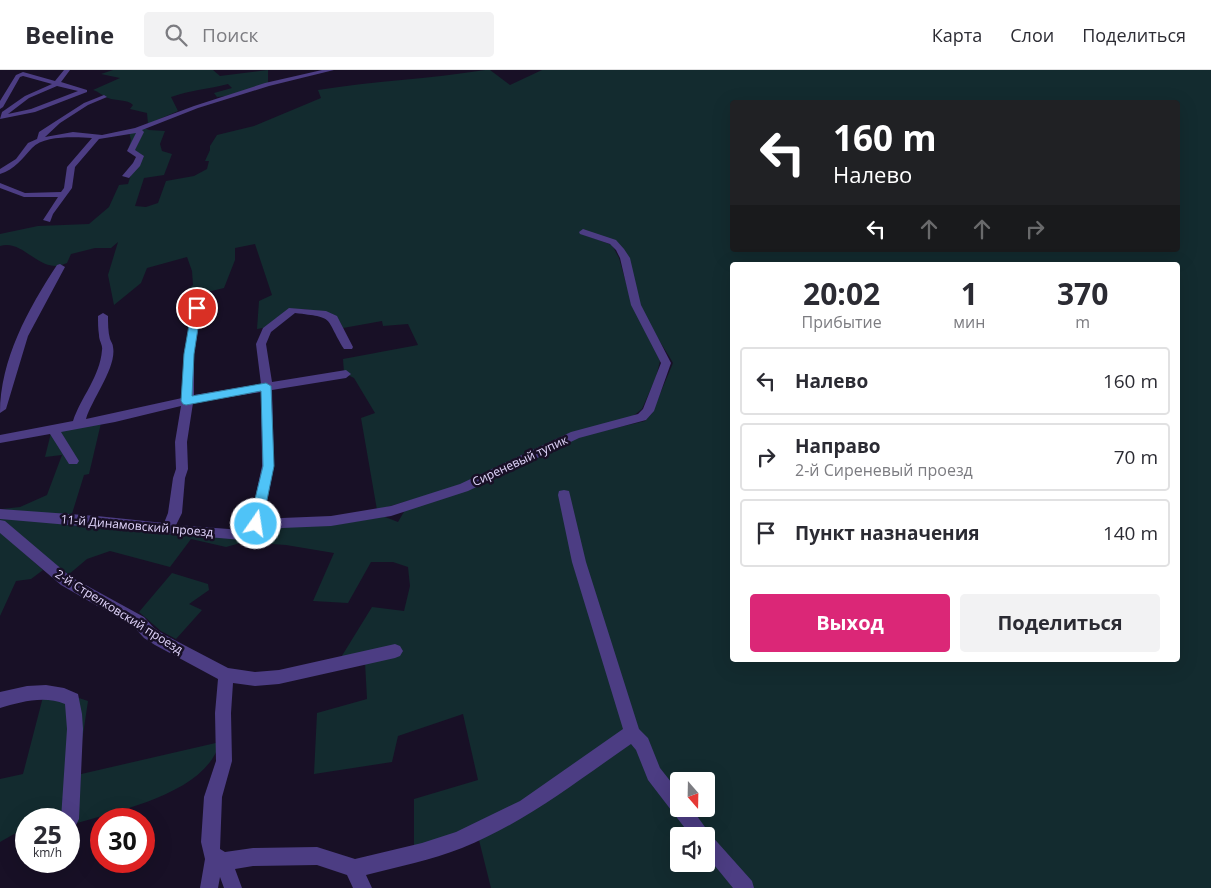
<!DOCTYPE html>
<html lang="ru">
<head>
<meta charset="utf-8">
<style>
	body { margin:0; font-family:"Open Sans",sans-serif; background:#f2f2f3; color:#2b2b33; height:100vh; display:flex; flex-direction:column; font-size:19px; white-space:nowrap }
	* { box-sizing:border-box; margin:0 }
	p { font-size:16px; color:#7c7c81 }
	.icon { flex:none; width:28px; height:28px; fill:none; stroke:currentColor; stroke-width:2; stroke-linecap:round; stroke-linejoin:round }
	.map { position:relative; flex:1; overflow:hidden }
	.drawer { position:absolute; left:730px; top:192px; width:450px; height:400px; display:flex; flex-direction:column; background:#fff; border-radius:5px; box-shadow:0 5px 20px #0002 }
	.drawer>* { flex:none }
	.banner { position:absolute; left:730px; top:30px; width:450px; height:152px; border-radius:5px; box-shadow:0 5px 20px #0002; background:#202124; color:#fff; overflow:hidden }
	.needle { width:32px; rotate:160deg }
	.tools { position:absolute; left:670px; top:702px; display:grid; gap:10px }
	.tools a { display:grid; place-items:center; width:45px; height:45px; border-radius:5px; background:#fff; box-shadow:0 5px 20px #0002; font-size:25px }
	.speed { position:absolute; left:15px; top:738px; display:flex; gap:10px; font-size:25px; font-weight:700; text-align:center }
	.speed>* { display:grid; place-content:center; width:65px; height:65px; border-radius:50%; background:#fff; box-shadow:0 5px 20px #0002; line-height:1 }
	.speed small { font-size:12px; font-weight:400 }
	.speed .limit { border:8px solid #d22; background:#fff; color:#111 }
	.pin { position:absolute; display:grid; place-items:center; width:42px; height:42px; color:#fff; margin:-21px; border:2px solid #fff; border-radius:50%; box-shadow:0 1px 5px #0007 }
	.me { position:absolute; width:55px; margin:-28px; rotate:13deg; stroke-linejoin:round; filter:drop-shadow(0 0 4px #0008) }
	.turn { display:flex; align-items:center; gap:18px; height:105px; padding:0 20px; font-size:22px }
	.turn .icon { width:65px; height:65px; stroke-width:2.5 }
	.turn b { display:block; font-size:35px; line-height:42px }
	.lanes { display:flex; align-items:center; height:48px; padding:0 20px; background:#0003; justify-content:center; gap:25px; direction:ltr }
	.lanes .off { opacity:.35 }
	.eta { display:flex; justify-content:space-evenly; align-items:center; height:85px; text-align:center }
	.eta b { font-size:30px; font-weight:700; line-height:35px }
	.primary-button { display:flex; gap:10px; margin-top:auto; padding:10px 20px }
	.primary-button a { flex:1; height:58px; border-radius:5px; background:#db2777; color:#fff; font-size:20px; font-weight:700; line-height:58px; text-align:center }
	.primary-button a+a { background:#f2f2f3; color:#2b2b33 }
	ul { padding:0; list-style:none }
	li { display:flex; align-items:center; gap:15px; height:68px; margin:0 10px 8px; padding:0 10px; border:2px solid #e1e1e2; border-radius:5px }
	li div { flex:1 }
	li b { display:block; font-size:19px }
	li em { font-style:normal }
	header { display:flex; align-items:center; gap:30px; box-sizing:border-box; height:70px; padding:0 25px; background:#fff; border-bottom:1px solid #e1e1e2 }
	header strong { font-size:24px }
	nav { display:flex; gap:28px; margin-inline-start:auto; font-size:18px }
	.search { width:350px; height:45px; background:#f2f2f3; display:flex; align-items:center; gap:12px; box-sizing:border-box; padding:0 18px; border-radius:5px; color:#7c7c81; font-size:19px }
	.map>svg:first-child { display:block }
</style>
</head>
<body>
<header>
<strong>Beeline</strong>
<div class="search"><svg class="icon" aria-label="search" viewBox="0 0 24 24"><circle cx="10" cy="10" r="6"/><path d="M15 15l6 6"/></svg>Поиск</div>
<nav><a>Карта</a><a>Слои</a><a>Поделиться</a></nav>
</header>
<div class="map">
<svg width="1211" height="818" viewBox="0 0 1211 818">
	<rect width="100%" height="100%" fill="#181026"/>
	<g fill="#132b2f" fill-rule="evenodd">
		<path d="M113,0H213L220,6L268,0V13L226,26L217,27L214,23L232,18L228,14C209,19 190,20 171,27L178,41L148,54L147,43L130,39L133,35C127,29 116,31 108,28C102,26 100,22 93,20L120,8L101,4Z"/>
		<path d="M485,0H490L510,15L542,0H1211V818H491L478,766L533,739L512,740L458,765L414,779V729L478,710L463,644L398,666L392,692L314,704L317,643L367,629L365,592L341,596L340,589L372,537L404,541L410,516L408,497L393,492H371L348,533L313,531L334,483L286,475L244,472L226,477L191,469L170,497L110,481L87,489L68,505L0,450V447L94,454L235,468L280,456L329,453L366,447H385L398,452L405,440L462,421L577,367L645,351L652,343L673,293C662,274 648,255 640,235C622,191 640,176 584,161L582,164L612,175L619,188L632,234L660,291L656,307L642,339L632,347L573,363L462,415L377,440L361,348L375,343L354,308L344,303L343,289L418,275L408,254L383,256L382,251L343,258C336,240 317,241 301,239L274,256L257,259L259,231L272,225L255,174L235,178V190L224,218L191,226L188,219L193,215L192,201L187,187L147,198L141,213L114,235L108,205L118,172L111,178H95L71,184L67,193C64,194 59,196 55,196C34,195 21,170 0,176V164L38,156L89,154L109,137L119,115L128,114L137,86L128,81L131,70L129,62L144,58L149,60L165,61L160,74L162,81L172,84L164,105L144,108L135,136L146,137L158,133L166,111L194,106L207,99L209,91H205L210,80V76L217,65L254,56L321,28L318,20C374,11 429,9 485,0ZM732,32H1178V180H732ZM732,195H1178V590H732ZM679,711H706V739H679ZM679,766H706V794H679Z"/>
		<path d="M101,353L89,404L84,405L71,447L2,439L20,437L47,425L62,385L45,387L51,363Z"/>
		<path d="M0,462L43,500L31,509L16,511L0,546Z"/>
		<path d="M172,503L208,514L209,520L189,534L202,540L176,569L161,561L139,542Z"/>
		<path d="M73,626L88,631L77,705L220,672C206,724 119,740 74,754L69,753V749H26V760L14,764L0,772V709L23,704L43,627Z"/>
	</g>
	<g fill="none" stroke-linecap="round" stroke-linejoin="round">
		<g fill="#4c3d83" fill-rule="evenodd">
			<path d="M64,0H70L61,12L87,20V22L35,42L0,49L2,42L25,26L52,14L23,6L20,7L3,37L0,39V31L16,5L23,2L55,11ZM57,16L78,21L31,39L8,44L29,28Z"/>
			<path d="M322,0H334L269,16L198,38L142,60L144,62L135,80L144,86L140,96L129,108L122,106L133,93L136,87L127,81L136,63L99,69L75,97L72,118L53,144L50,152L43,150L58,127H24L0,118V113L25,123L61,122L64,118L67,97L92,68C76,67 44,65 32,78C22,89 15,99 0,104V99L16,89L28,73L37,69L39,62L56,51L84,33L104,25L107,27L88,35L60,53L45,67L73,62L102,65L135,58L194,36L265,13Z"/>
			<path d="M583,159L616,170L624,179L630,188L641,235L671,293L654,341L646,350L579,368L468,421L391,446L331,456L282,458L242,470L0,449V439L97,446L164,453L168,443L173,408L176,399L175,372L181,336L115,352L61,362L79,391L77,394H69L50,364L0,373V365L73,351C81,327 100,307 102,280C103,275 99,271 99,265C98,259 98,252 98,246L103,243L108,246C108,253 108,262 110,269C111,272 113,274 113,277C117,297 92,329 86,349L182,328L184,283L194,236L197,235L202,238L194,283V325L261,314L256,274L263,258L289,238L326,241L337,246L353,277L352,279H344C324,246 336,248 295,243L271,262L266,274L272,312L346,300L351,304L346,308L272,320L274,396L263,453L282,448L331,446L391,436L460,414L571,362L638,344L643,339L661,293L631,235L620,188L616,180L610,174L580,164L579,162ZM261,322L262,396L249,457L242,460L176,455L182,443L185,408L188,399L187,372L193,333Z"/>
			<path d="M60,194L65,197L28,266L6,339L0,343C0,290 28,239 57,195Z"/>
			<path d="M564,420L569,421L570,425L586,492L639,659L648,668L660,698L679,722V739H692L710,764L752,811L754,818H733L706,785V766H691L648,710L636,680L631,674C576,712 524,753 462,778C431,790 398,797 366,805L372,818H353L347,805L317,795L253,796L235,799L242,818H224L220,807L218,818H200L205,789L201,772L204,727L216,691L215,643L218,609L155,575L144,568L134,557L61,515L0,463V450L5,451L71,507L144,547L154,558L165,565L228,598L255,602L279,600L395,574L400,576L403,581L400,586L395,588L279,614L255,616L233,613L231,643L232,691L222,727L220,779L225,782L253,778L317,777L355,789L422,773L456,762L520,731L623,659L572,492L558,425L559,421Z"/>
			<path d="M46,615L64,618L78,624L82,644L83,659L79,749L76,755L70,758L69,749H61L67,659L65,634C44,625 20,632 0,638V622L27,616Z"/>
		</g>
	</g>
	<path fill="#4fc3f7" stroke="#337fa1" d="M197,235L201,238L194,284L192,326L266,313L271,316L274,396L262,454L260,458H251L249,454L263,396L261,321L186,335L183,334L181,331L184,284L192,238Z"/>
	<g text-anchor="middle" stroke-width="5" stroke-linejoin="round" paint-order="stroke">
		<g font-size="12" fill="#e2d6fd" stroke="#181026">
			<text transform="translate(520 391) rotate(-25)" y="4">Сиреневый тупик</text>
			<text transform="translate(137 456) rotate(5)" y="4">11-й Динамовский проезд</text>
			<text transform="translate(119 542) rotate(32)" y="4">2-й Стрелковский проезд</text>
		</g>
	</g>
</svg>
<div class="tools">
<a><svg class="needle" viewBox="-14 -14 28 28"><path d="M0-13l5 13h-10z" fill="#e53935"/><path d="M0 13l5-13h-10z" fill="#7c7c81"/></svg></a>
<a><svg class="icon" aria-label="sound" viewBox="0 0 24 24"><path d="M4 9h4l5-4v14l-5-4H4zM17 9q2 3 0 6"/></svg></a>
</div>
<div class="speed"><div>25<small>km/h</small></div><div class="limit">30</div></div>
<div class="pin" style="left:197px;top:238px;background:#d93025"><svg class="icon" aria-label="arrive" viewBox="0 0 24 24"><path d="M6 21V4h12l-3 4 3 4H6"/></svg></div>
<svg class="me" style="left:256px;top:454px" viewBox="-20 -20 40 40"><circle r="17" fill="#4fc3f7" stroke="#fff" stroke-width="3"/><path d="M0-11L8 9 0 5-8 9z" fill="#fff"/></svg>
<div class="banner">
<div class="turn"><svg class="icon" aria-label="left" viewBox="0 0 24 24"><path d="M17 20v-9H6M10 6l-5 5 5 5"/></svg><div><b>160 m</b>Налево</div></div>
<div class="lanes"><svg class="icon" aria-label="left" viewBox="0 0 24 24"><path d="M17 20v-9H6M10 6l-5 5 5 5"/></svg><svg class="icon off" aria-label="ahead" viewBox="0 0 24 24"><path d="M12 20V5M6 11l6-6 6 6"/></svg><svg class="icon off" aria-label="ahead" viewBox="0 0 24 24"><path d="M12 20V5M6 11l6-6 6 6"/></svg><svg class="icon off" aria-label="right" viewBox="0 0 24 24"><path d="M7 20v-9h11M14 6l5 5-5 5"/></svg></div>
</div>
<section class="drawer">
<div class="eta">
<div><b>20:02</b><p>Прибытие</p></div>
<div><b>1</b><p>мин</p></div>
<div><b>370</b><p>m</p></div>
</div>
<ul>
<li><svg class="icon" aria-label="left" viewBox="0 0 24 24"><path d="M17 20v-9H6M10 6l-5 5 5 5"/></svg><div><b>Налево</b></div><em>160 m</em></li>
<li><svg class="icon" aria-label="right" viewBox="0 0 24 24"><path d="M7 20v-9h11M14 6l5 5-5 5"/></svg><div><b>Направо</b><p>2-й Сиреневый проезд</p></div><em>70 m</em></li>
<li><svg class="icon" aria-label="arrive" viewBox="0 0 24 24"><path d="M6 21V4h12l-3 4 3 4H6"/></svg><div><b>Пункт назначения</b></div><em>140 m</em></li>
</ul>
<div class="primary-button"><a>Выход</a><a>Поделиться</a></div>
</section>
</div>
</body>
</html>
